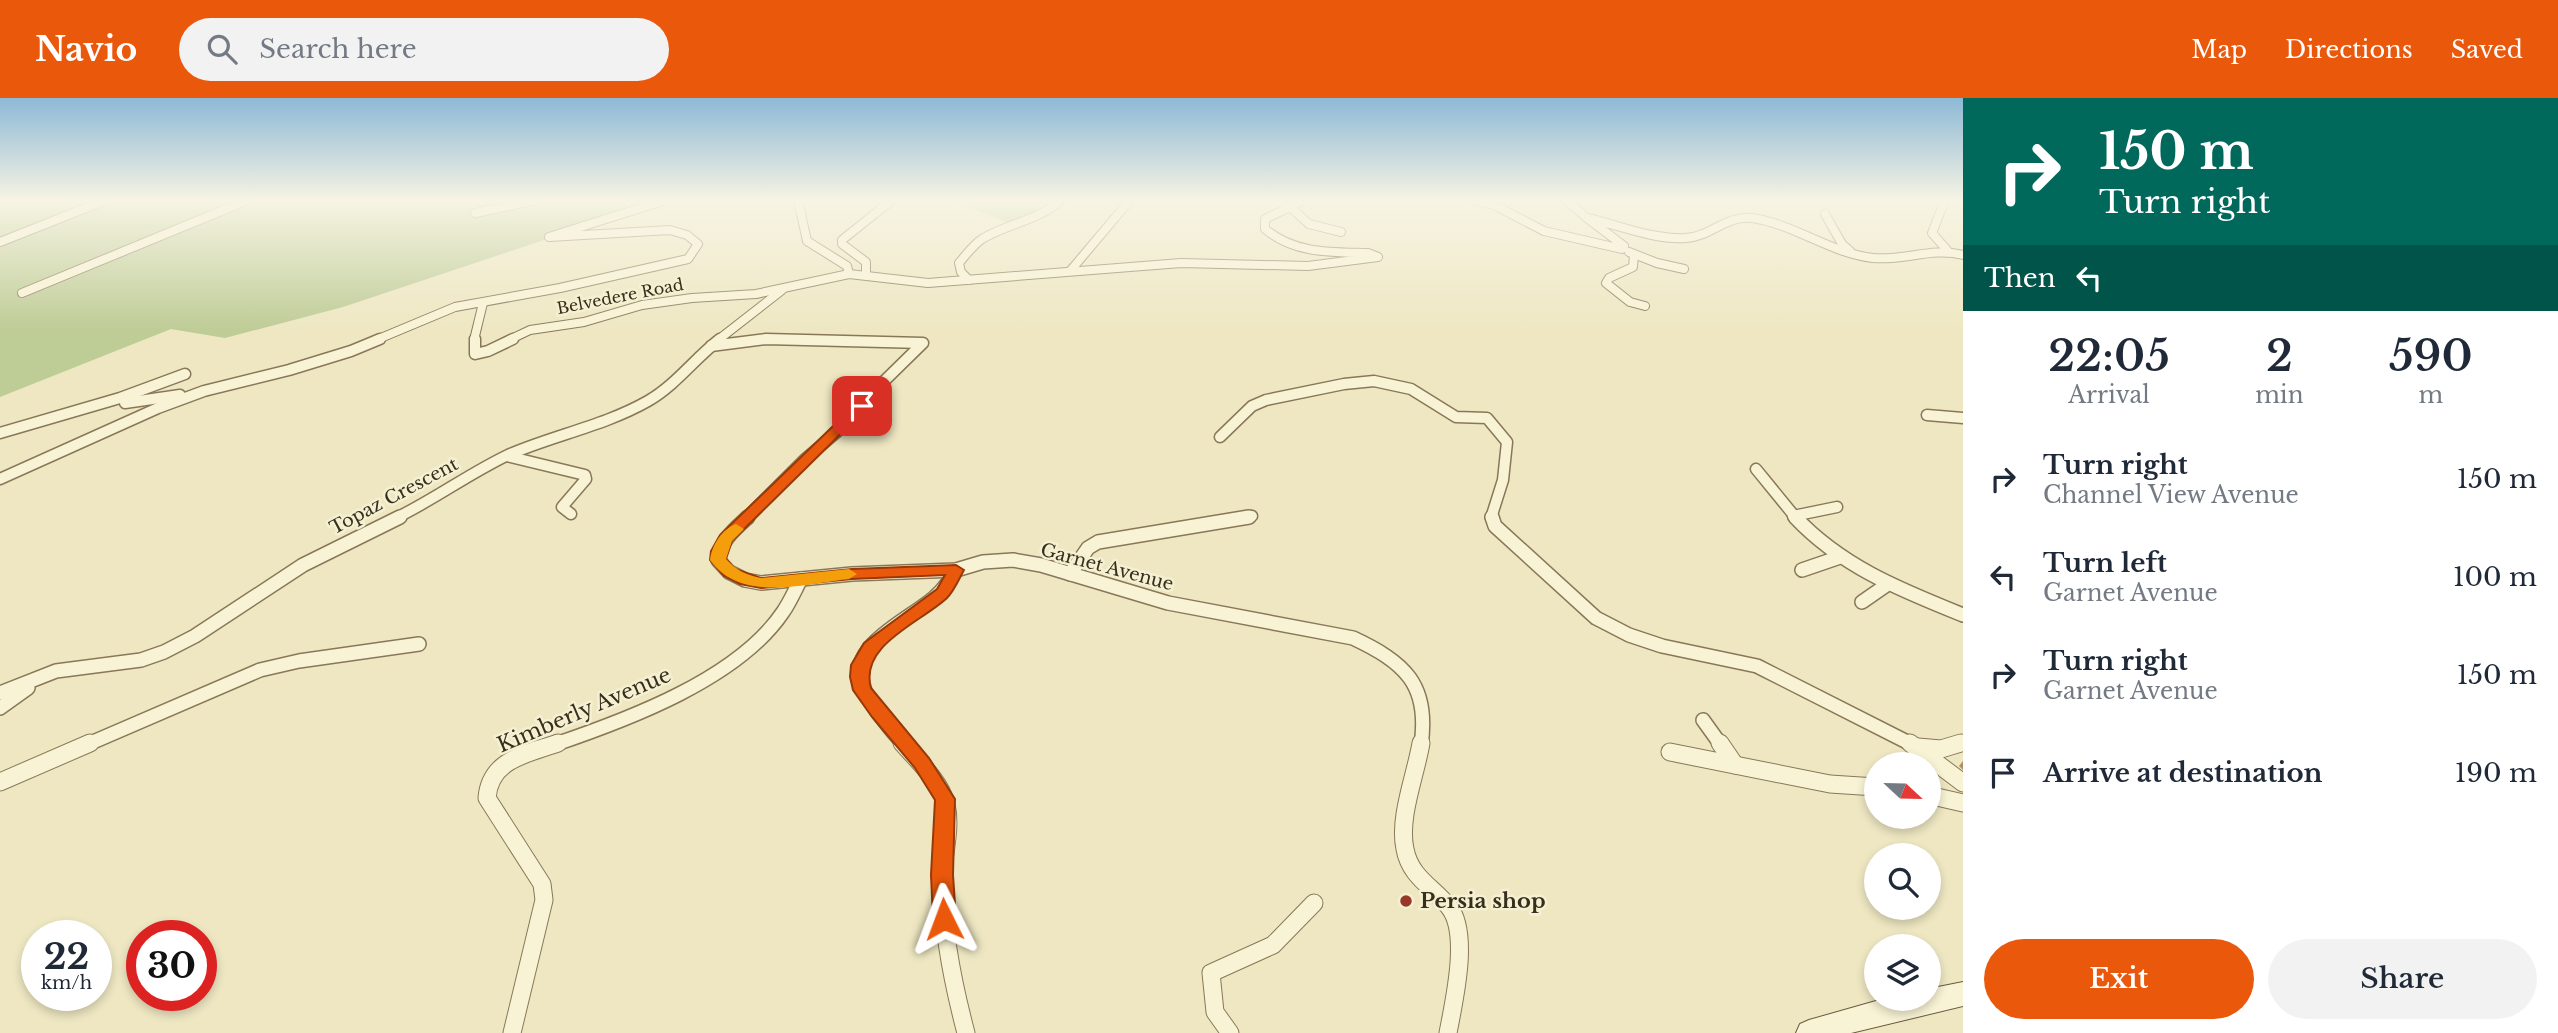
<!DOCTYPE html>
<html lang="en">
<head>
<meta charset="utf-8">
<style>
	body { margin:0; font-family:"Libre Baskerville",serif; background:#f2f2f3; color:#1f2937; height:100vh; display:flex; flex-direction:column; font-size:26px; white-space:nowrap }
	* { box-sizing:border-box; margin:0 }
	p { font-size:23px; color:#747a83 }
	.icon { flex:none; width:38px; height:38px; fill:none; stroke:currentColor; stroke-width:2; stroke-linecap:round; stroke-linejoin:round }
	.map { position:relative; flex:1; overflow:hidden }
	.side { display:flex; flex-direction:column; background:#fff; width:595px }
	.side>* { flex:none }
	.guide { background:#00695c; color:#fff; overflow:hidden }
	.needle { width:46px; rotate:112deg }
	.tools { position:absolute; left:1864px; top:654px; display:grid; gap:14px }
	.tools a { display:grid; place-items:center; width:77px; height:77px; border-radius:50%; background:#fff; box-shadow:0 4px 10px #0003; font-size:35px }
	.speed { position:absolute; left:21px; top:822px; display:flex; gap:14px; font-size:35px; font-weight:700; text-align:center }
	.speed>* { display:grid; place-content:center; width:91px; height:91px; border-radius:50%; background:#fff; box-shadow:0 4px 10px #0003; line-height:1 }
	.speed small { font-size:18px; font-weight:400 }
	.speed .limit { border:10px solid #d22; background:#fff; color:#111 }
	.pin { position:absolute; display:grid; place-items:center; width:60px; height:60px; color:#fff; margin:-30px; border-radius:14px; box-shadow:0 4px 10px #0006 }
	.me { position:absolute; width:77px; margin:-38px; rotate:357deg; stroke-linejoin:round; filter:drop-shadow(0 0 5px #0008) }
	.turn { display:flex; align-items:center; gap:24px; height:147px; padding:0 21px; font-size:32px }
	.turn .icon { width:91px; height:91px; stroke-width:2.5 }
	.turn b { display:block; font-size:49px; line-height:60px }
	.then { display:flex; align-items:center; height:66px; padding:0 21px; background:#0003; gap:14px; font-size:26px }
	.eta { display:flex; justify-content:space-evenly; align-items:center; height:119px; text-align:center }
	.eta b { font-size:42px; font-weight:600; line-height:49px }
	.action { display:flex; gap:14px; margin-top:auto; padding:14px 21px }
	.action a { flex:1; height:80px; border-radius:42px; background:#ea580c; color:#fff; font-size:28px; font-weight:600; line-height:80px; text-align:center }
	.action a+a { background:#f2f2f3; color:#1f2937 }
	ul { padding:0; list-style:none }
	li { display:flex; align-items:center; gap:21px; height:98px; padding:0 21px }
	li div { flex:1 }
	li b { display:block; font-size:26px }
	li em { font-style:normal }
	header { display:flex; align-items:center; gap:42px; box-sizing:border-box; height:98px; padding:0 35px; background:#ea580c; color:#fff }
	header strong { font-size:33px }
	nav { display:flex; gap:38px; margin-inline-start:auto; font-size:24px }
	.search { width:490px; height:63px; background:#f2f2f3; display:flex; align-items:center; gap:18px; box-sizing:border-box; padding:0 24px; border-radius:38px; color:#747a83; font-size:26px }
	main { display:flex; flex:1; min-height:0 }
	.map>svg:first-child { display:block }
</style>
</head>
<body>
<header>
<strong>Navio</strong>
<div class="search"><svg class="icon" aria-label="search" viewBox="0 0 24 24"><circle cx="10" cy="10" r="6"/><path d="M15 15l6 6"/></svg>Search here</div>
<nav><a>Map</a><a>Directions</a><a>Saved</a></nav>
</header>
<main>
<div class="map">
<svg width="1963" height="935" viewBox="0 0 1963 935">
	<rect width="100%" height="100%" fill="#eee7c2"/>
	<g fill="#becc96">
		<path d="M0,102H628L622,116L343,209L225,240L171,231L0,299Z"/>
		<path d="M951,102H1046L1019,129Z"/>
	</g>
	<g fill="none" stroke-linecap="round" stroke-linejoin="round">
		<g stroke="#887859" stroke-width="10">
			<g id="minor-far3">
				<path d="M798,102L807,143L847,168L849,176"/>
				<path d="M1474,102L1494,107L1544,133L1622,151L1624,148L1587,120C1619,127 1653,142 1686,140C1710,139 1726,117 1752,120C1794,126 1830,155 1873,160C1904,163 1932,149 1963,157"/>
				<path d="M1566,102L1587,120"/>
				<path d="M1945,102L1932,135L1947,152"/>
				<path d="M1289,108L1309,126L1341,134"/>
				<path d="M475,115L537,102"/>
				<path d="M1825,116L1842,146L1850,153"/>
				<path d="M0,144L106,102"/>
				<path d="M1629,154L1657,165L1684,171"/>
				<path d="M1634,157L1633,169L1609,180L1606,185L1630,204L1645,208"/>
				<path d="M1071,172L1130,102"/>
				<path d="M866,177V164L842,146V142L892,102"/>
				<path d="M969,182L961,174L959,165C966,157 973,147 982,141C1008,125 1038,123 1061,102"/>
				<path d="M22,195L248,102"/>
				<path d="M376,242L455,209L560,190L688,161L698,146L687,137L670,132L549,139L666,102"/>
				<path d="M474,242L483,205"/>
				<path d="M509,242L530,232L584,224L642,207L692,200L756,196L849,176L928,185L1181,165L1308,168L1378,159L1368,155C1331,154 1295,156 1265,131V121L1304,102"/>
				<path d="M718,242L782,192"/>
				<path d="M755,242H793"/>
			</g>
		</g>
		<g stroke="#887859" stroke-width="13">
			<g id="minor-far2">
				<path d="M475,241V256L488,253L513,241"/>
				<path d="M711,248L766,241L923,245L873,294L850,323L804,362L746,420"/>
				<path d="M125,305L180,297"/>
				<path d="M1927,317L1963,320"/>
				<path d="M0,335L120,300L185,276"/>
				<path d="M1220,339L1252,308L1266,302L1344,286L1374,283L1411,291L1456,319L1487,320L1507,344L1503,382L1491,420"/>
				<path d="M507,358L585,377L586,381L562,409L571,416"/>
				<path d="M1756,371L1796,420"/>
				<path d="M0,381L158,310L204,293L289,272L351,253L380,241"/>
				<path d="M1793,418L1837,409"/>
				<path d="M396,420C435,401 470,375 508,357C554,337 604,328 648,303C676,287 695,260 720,241"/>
				<path d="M1239,420L1252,418"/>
			</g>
		</g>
		<g stroke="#887859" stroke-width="16">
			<g id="minor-far1">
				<path d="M748,419C735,431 720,443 718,462L729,474L745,482L761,485L852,476L956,472L983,464L1013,462L1041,467L1168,505L1353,540C1404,564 1430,586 1421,647"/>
				<path d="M1492,419L1495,428L1596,520L1629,537L1662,548L1757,568L1913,647"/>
				<path d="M1795,419C1842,469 1901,492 1963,517"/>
				<path d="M1802,472L1840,459"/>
				<path d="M1070,476L1088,450L1098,444L1249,419"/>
				<path d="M1862,504L1888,486"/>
				<path d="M0,595L56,573L141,562L164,554L195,538L303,467L400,419"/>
				<path d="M0,610L28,590"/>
				<path d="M1703,622L1721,647"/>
				<path d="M86,647L260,572L299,563L419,546"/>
				<path d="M553,647C627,622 738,581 783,514C790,504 795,492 801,481"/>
				<path d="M904,647C888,628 869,607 861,583C849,546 914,519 936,498C945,490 950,482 956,472"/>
				<path d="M1958,647L1963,644"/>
			</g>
		</g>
		<g stroke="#887859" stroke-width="19">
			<g id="minor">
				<path d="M902,645C917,662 941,684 946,706C952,731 942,761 942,786C943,837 953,886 966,935"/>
				<path d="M1421,645C1416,676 1398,720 1405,751C1410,779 1433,789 1449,809C1470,835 1454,903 1448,935"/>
				<path d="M1720,645L1735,667"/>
				<path d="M1910,645L1963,685"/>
				<path d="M1918,649L1941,651L1961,645"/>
				<path d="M1670,654L1830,686L1876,689"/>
				<path d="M0,684L90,645"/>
				<path d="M1928,697L1963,705"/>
				<path d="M512,935L544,802L542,786L487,700C490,661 527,656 558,645"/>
				<path d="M1230,935L1215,914L1211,875L1273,847L1314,805"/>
			</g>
		</g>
		<g stroke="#6a593d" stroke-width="2">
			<path id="secondary" d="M1963,884V908L1851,935H1796L1800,926L1809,922L1883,901H1928V891Z"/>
		</g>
		<use href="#minor-far3" stroke="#f9f3d5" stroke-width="8"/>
		<use href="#minor-far2" stroke="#f9f3d5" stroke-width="10"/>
		<use href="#minor-far1" stroke="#f9f3d5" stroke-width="13"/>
		<use href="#minor" stroke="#f9f3d5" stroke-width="17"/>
		<use href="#secondary" fill="#f9f3d5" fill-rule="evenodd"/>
	</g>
	<path fill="#af9067" d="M1963,663V672L1959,668Z"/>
	<linearGradient id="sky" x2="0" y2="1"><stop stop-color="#8db9d6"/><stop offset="0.44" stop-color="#f7f4e4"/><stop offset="1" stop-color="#f7f4e4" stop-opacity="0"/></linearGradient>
	<rect width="1963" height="233" fill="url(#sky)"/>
	<path fill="#ea580c" stroke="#983908" stroke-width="2" d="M862,304L866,305V311L732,443L726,461L735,471L761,480L852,471L956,467L964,472C959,481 954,493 947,500C920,525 859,547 871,590L929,660L955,701L953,777L956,821L952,828L944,831L937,828L933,821L931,777L935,702L915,670L872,619L853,592L850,579L851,567L864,545L937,491L945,477L852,481L761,490L740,486L724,478L710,462L711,453L720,437L857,305Z"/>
	<path fill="#f59e0b" d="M736,426L744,431L732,443L726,461C736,472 745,477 761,480L849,471L857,476L849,481C803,486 741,505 710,462C712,447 722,431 736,426Z"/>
	<circle fill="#973829" stroke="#f5f0d2" stroke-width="2.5" cx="1406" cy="803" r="7"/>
	<g text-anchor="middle" stroke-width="5" stroke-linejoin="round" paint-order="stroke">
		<g font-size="16" fill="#382e1d" stroke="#f5f0d2">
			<text transform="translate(620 198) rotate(-11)" y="6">Belvedere Road</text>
		</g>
		<g font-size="18" fill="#382e1d" stroke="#f5f0d2">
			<text transform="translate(394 398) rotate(-28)" y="6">Topaz Crescent</text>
			<text transform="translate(1107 469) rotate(15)" y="6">Garnet Avenue</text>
		</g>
		<g font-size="21" fill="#382e1d" stroke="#f5f0d2">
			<text transform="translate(584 612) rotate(-23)" y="7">Kimberly Avenue</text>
		</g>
		<g font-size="21" font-weight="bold" fill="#382e1d" stroke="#f5f0d2" text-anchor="start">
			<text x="1420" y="810">Persia shop</text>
		</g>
	</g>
</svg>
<div class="tools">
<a><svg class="needle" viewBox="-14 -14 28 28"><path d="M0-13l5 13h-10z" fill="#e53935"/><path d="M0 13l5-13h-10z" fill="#747a83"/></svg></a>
<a><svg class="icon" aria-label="search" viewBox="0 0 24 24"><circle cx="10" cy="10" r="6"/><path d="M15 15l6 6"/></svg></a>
<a><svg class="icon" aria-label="layers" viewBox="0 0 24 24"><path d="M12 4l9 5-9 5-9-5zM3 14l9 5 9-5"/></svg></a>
</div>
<div class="speed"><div>22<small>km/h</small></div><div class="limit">30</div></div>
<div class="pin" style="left:862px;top:308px;background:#d93025"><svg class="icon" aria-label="arrive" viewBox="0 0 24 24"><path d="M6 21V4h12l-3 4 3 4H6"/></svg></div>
<svg class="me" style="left:944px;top:821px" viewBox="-20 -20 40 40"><path d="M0-17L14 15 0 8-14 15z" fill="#ea580c" stroke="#fff" stroke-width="4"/></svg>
</div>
<section class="side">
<div class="guide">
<div class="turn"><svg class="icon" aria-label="right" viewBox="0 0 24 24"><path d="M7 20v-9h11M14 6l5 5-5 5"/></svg><div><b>150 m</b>Turn right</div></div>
<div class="then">Then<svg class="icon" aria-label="left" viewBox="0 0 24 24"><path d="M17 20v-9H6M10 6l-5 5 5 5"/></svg></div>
</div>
<div class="eta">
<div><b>22:05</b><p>Arrival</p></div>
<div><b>2</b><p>min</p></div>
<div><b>590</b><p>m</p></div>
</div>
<ul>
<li><svg class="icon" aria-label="right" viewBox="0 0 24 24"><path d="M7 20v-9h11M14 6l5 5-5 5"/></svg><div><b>Turn right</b><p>Channel View Avenue</p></div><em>150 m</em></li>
<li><svg class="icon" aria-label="left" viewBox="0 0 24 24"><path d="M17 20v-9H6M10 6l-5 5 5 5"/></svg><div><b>Turn left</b><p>Garnet Avenue</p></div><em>100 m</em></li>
<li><svg class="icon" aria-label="right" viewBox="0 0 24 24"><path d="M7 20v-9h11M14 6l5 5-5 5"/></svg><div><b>Turn right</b><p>Garnet Avenue</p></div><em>150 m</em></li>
<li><svg class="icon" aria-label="arrive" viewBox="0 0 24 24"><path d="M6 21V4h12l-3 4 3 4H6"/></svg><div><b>Arrive at destination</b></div><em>190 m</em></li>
</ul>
<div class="action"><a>Exit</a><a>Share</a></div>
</section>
</main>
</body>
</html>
